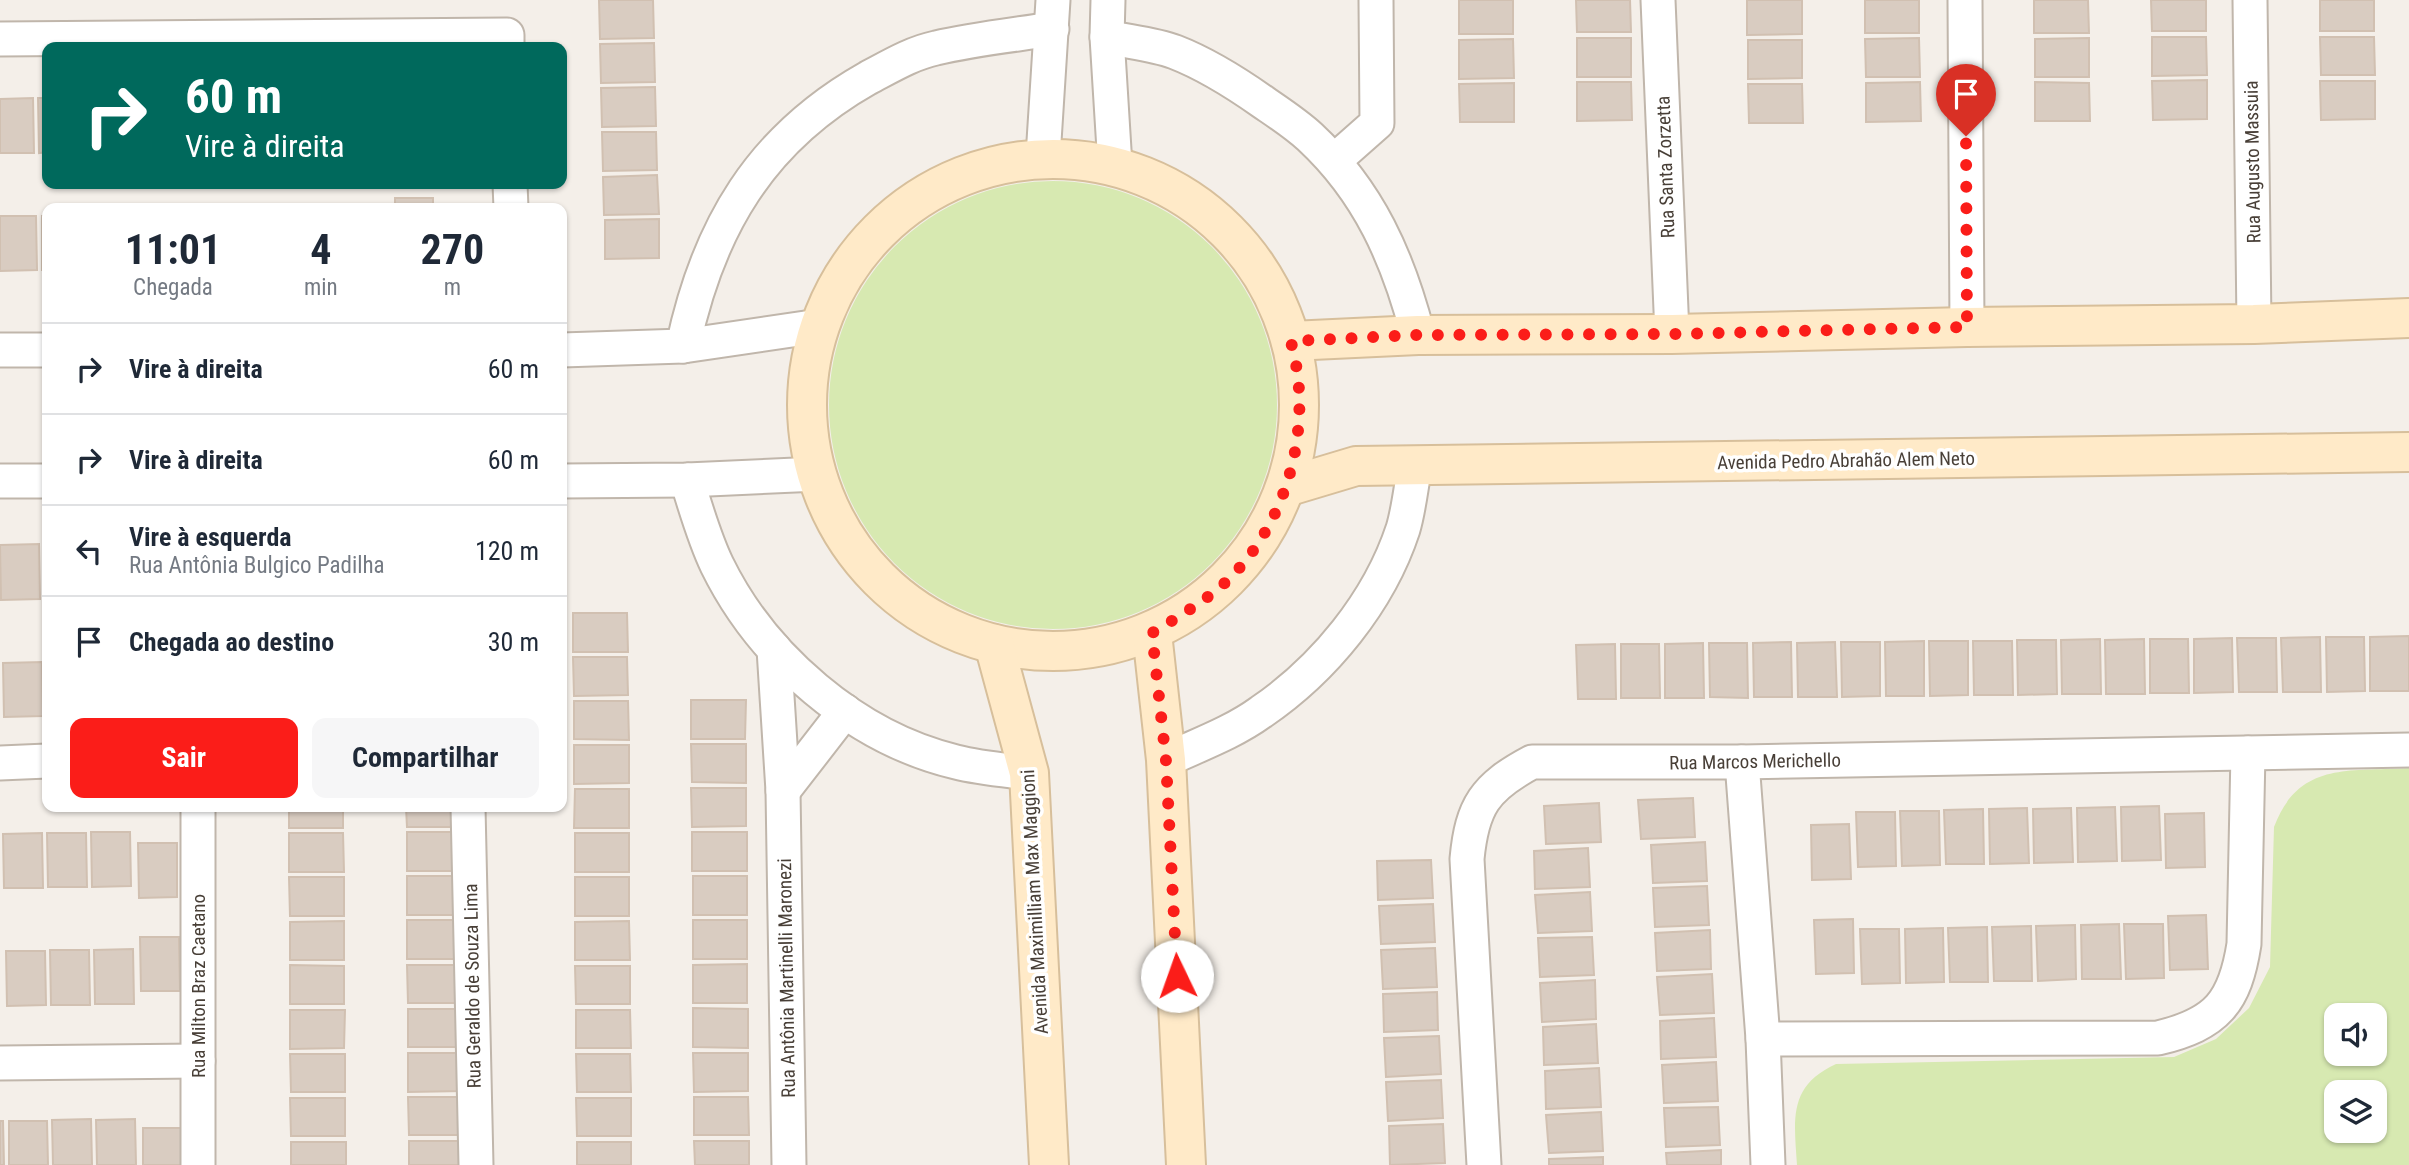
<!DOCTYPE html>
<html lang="pt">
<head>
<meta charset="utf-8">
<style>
	body { margin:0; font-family:"Roboto Condensed",sans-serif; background:#f6f6f7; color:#1f2937; height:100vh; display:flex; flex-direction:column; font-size:26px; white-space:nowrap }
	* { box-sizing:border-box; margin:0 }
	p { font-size:23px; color:#747a83 }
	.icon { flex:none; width:38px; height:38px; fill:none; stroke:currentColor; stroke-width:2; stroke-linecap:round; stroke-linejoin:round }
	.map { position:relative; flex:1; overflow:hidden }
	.side { position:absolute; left:42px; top:203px; width:525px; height:609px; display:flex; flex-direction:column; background:#fff; border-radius:14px; box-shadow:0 2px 5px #0004 }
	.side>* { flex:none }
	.top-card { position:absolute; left:42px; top:42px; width:525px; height:147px; border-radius:14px; box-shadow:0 2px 5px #0004; background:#00695c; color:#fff; overflow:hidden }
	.buttons { position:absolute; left:2324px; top:1003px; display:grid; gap:14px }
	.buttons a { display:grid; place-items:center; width:63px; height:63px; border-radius:14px; background:#fff; box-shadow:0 2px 5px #0004; font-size:35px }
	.pin { position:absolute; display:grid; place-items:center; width:60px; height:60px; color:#fff; margin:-72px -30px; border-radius:50% 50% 50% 0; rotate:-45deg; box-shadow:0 0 7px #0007 }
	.pin .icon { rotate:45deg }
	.me { position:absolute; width:77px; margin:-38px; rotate:357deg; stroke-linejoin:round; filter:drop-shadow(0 0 5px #0008) }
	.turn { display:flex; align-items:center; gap:24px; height:147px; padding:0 28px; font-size:32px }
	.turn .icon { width:91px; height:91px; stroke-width:2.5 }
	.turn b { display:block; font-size:49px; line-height:60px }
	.eta { display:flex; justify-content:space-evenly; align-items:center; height:119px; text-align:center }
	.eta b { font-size:42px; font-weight:700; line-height:49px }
	.primary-button { display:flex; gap:14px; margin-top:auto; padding:14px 28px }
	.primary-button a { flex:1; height:80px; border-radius:14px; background:#fb1d19; color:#fff; font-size:28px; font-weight:700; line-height:80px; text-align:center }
	.primary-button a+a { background:#f6f6f7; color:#1f2937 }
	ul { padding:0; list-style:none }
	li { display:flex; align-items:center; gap:21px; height:91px; padding:0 28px; border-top:2px solid #e0e1e3 }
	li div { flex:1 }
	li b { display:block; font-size:26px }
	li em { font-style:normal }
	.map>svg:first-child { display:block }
</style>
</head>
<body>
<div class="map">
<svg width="2409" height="1165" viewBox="0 0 2409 1165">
	<rect width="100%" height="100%" fill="#f4efe9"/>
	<g fill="#d7e9b1" fill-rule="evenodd">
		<circle cx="1053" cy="405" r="224"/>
		<path d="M2409,768V1165H1797C1794,1119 1788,1086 1836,1064L2174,1057L2216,1039L2249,1008L2270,967L2274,827C2299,761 2349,772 2409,768ZM2336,1015H2375V1054H2336ZM2336,1092H2375V1130H2336Z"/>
	</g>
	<g fill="#d9ccc1" stroke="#d1c0b1" stroke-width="2">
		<path d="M599,0H653L654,38L600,39Z"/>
		<rect x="1459" y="0" width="54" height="34"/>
		<path d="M1576,0H1630L1631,32H1577Z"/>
		<path d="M1747,0H1802V34L1747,35Z"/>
		<rect x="1865" y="0" width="54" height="33"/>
		<path d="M2034,0H2088L2089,33H2034Z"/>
		<path d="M2151,0H2206V31H2152Z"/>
		<rect x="2320" y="0" width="54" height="31"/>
		<path d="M2152,37H2206L2207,75L2152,76Z"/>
		<path d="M2320,37H2374L2375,75H2321Z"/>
		<rect x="1577" y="38" width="54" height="39"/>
		<path d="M1919,38L1920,77H1866L1865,39Z"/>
		<path d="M2089,38V77H2035V39Z"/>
		<path d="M1513,39L1514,78L1459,79V40Z"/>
		<path d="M1748,40H1802V78L1748,79Z"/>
		<path d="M654,43L655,82L601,83L600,44Z"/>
		<path d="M2207,80V119L2153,120L2152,81Z"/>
		<path d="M2320,81H2375V119L2321,120Z"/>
		<path d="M1577,82H1631L1632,120L1577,121Z"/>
		<path d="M1920,82L1921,121L1866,122V83Z"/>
		<path d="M2035,82L2089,83L2090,121H2035Z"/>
		<path d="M1514,83V122H1460L1459,84Z"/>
		<path d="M1748,84H1802L1803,123H1749Z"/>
		<path d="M655,87L656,126L602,127L601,88Z"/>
		<path d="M33,98L34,153H0V99Z"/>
		<path d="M38,98H47V152L39,153Z"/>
		<path d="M602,132H656L657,170L603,171Z"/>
		<path d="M657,175L659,214L604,215L603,177Z"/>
		<rect x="395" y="198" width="38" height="10"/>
		<path d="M0,216H36L37,270L0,271Z"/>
		<rect x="42" y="216" width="5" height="54"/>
		<path d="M659,219V258L605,259V220Z"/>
		<path d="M39,544L40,599L1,600L0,545Z"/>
		<path d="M44,545H47V599H45Z"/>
		<path d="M573,613H627L628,652H573Z"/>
		<path d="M2409,636V691H2370V637Z"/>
		<path d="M2320,637L2321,692H2283L2281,638Z"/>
		<path d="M2326,637H2364L2365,691L2327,692Z"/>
		<path d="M2232,638L2233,692L2194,693V639Z"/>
		<path d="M2237,638H2276L2277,692H2239Z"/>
		<path d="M2100,639L2101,694H2062L2061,640Z"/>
		<path d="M2144,639L2145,694H2106L2105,640Z"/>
		<path d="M2150,639H2188L2189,693H2150Z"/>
		<path d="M2017,640H2056L2057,694L2018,695Z"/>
		<path d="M1924,641V696H1886L1885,642Z"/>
		<path d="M1929,641H1968V695L1930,696Z"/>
		<path d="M1973,641H2012L2013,695H1974Z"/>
		<path d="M1791,642L1792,697H1754L1753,643Z"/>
		<path d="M1835,642L1837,697H1798L1797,643Z"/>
		<path d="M1841,642H1880V696L1842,697Z"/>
		<path d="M1703,643L1704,698H1665V644Z"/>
		<path d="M1709,643H1747L1748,698L1710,697Z"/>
		<path d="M1615,644L1616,699H1578L1576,645Z"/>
		<path d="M1621,644H1659L1660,698H1621Z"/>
		<path d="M573,657H627L628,695L574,696Z"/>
		<path d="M42,662L43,716L4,717L3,663Z"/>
		<path d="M691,700H746L745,739H691Z"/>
		<path d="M574,701H628L629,740L574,739Z"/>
		<path d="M691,744H746V783L692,782Z"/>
		<path d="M574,745H629V783L574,784Z"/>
		<path d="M691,788H746V826L692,827Z"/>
		<path d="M575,789H629V828H574Z"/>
		<path d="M1693,798L1695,837L1641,839L1638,800Z"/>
		<path d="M1599,803L1601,842L1546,844L1544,806Z"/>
		<path d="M2159,806L2161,860L2122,861L2121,807Z"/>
		<rect x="289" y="807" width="54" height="21"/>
		<path d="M406,807H461V827H407Z"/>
		<path d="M2115,807L2117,861L2078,862L2077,808Z"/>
		<path d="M2027,808L2029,863L1990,864L1989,809Z"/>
		<path d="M2071,808L2073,862L2034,863L2033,809Z"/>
		<path d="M1983,809L1984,864H1946L1944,810Z"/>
		<path d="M1900,811H1939L1940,865L1902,866Z"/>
		<path d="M1856,812H1895L1896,866L1858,867Z"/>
		<path d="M2204,813L2205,867L2166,868L2165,814Z"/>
		<path d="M1849,824L1851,879L1812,880L1811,825Z"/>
		<path d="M91,832H130L131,886L92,887Z"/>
		<rect x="407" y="832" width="54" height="39"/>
		<rect x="692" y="832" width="55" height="39"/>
		<path d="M42,833L43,888H4L3,834Z"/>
		<path d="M47,833H86L87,887H48Z"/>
		<path d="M289,833H343L344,872H289Z"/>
		<rect x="575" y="833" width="54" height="39"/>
		<path d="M1705,842L1707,881L1653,883L1651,845Z"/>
		<path d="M138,843H177V897L139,898Z"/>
		<path d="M1588,848L1590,887L1535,889L1534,851Z"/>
		<path d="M1431,860L1433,898L1378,900L1377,861Z"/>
		<rect x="407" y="876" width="54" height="39"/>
		<rect x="693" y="876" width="54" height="39"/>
		<path d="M289,877H344V916H290Z"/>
		<rect x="575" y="877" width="54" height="39"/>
		<path d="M1707,886L1709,925L1655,927L1653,888Z"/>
		<path d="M1590,892L1592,931L1538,933L1535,895Z"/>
		<path d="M1433,904L1435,942L1381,944L1379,906Z"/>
		<path d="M2206,915L2208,969L2170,970L2168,916Z"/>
		<path d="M1853,919L1854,973L1816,974L1814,920Z"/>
		<path d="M407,920H461L462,959H407Z"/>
		<rect x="693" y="920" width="54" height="39"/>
		<path d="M344,921V960H290V922Z"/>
		<path d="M629,921L630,960H575V922Z"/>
		<path d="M2119,924L2121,979H2082L2081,925Z"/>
		<path d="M2124,924H2163L2164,978L2126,979Z"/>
		<path d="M2075,925L2076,979L2038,981L2036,926Z"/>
		<path d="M2031,926L2032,981H1994L1992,927Z"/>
		<path d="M1987,927L1988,982H1950L1948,928Z"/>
		<path d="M1943,928L1944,982L1906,983L1905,929Z"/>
		<path d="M1860,929H1899L1900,983L1862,984Z"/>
		<path d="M1710,930L1711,969L1657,971L1655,933Z"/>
		<path d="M140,937H179L180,991H141Z"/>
		<path d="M1592,937L1594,975L1540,977L1538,938Z"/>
		<path d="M1435,948L1437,987L1383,989L1381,950Z"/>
		<path d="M133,949L134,1004H95L94,950Z"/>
		<path d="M50,950H89L90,1005H51Z"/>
		<path d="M6,951H45L46,1005L7,1006Z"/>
		<path d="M747,964V1003H693V965Z"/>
		<path d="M290,965L344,966V1004H290Z"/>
		<path d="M407,965H462V1003H408Z"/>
		<path d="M575,966H630V1004H576Z"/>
		<path d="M1712,974L1714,1013L1660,1015L1657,977Z"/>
		<path d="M1595,980L1596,1019L1542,1022L1540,983Z"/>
		<path d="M1437,992L1438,1030L1384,1032L1383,994Z"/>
		<path d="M693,1008L748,1009V1048L693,1047Z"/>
		<rect x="408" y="1009" width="54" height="38"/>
		<path d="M290,1010H345L344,1048L290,1049Z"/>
		<path d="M576,1010H630L631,1048H576Z"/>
		<path d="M1714,1018L1716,1057L1661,1059L1660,1021Z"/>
		<path d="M1596,1024L1598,1063L1544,1065L1543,1027Z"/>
		<path d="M1439,1036L1441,1074L1386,1077L1384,1038Z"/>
		<path d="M408,1053H462L463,1091L408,1092Z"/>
		<path d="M693,1053H748V1091L694,1092Z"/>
		<path d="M290,1054H345V1092H291Z"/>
		<path d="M576,1054H630L631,1092H577Z"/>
		<path d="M1716,1062L1718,1101L1664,1103L1662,1065Z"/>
		<path d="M1599,1068L1601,1107L1546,1109L1545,1071Z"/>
		<path d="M1441,1080L1443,1118L1388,1121L1386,1082Z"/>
		<path d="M408,1097H463V1135H409Z"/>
		<path d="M694,1097H748L749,1135H694Z"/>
		<path d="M290,1098H345V1136H291Z"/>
		<path d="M576,1098H631V1136H577Z"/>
		<path d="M1718,1107L1720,1145L1666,1147L1664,1108Z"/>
		<path d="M1601,1112L1603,1151L1549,1153L1546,1115Z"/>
		<path d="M91,1119L92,1165H53L52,1120Z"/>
		<path d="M135,1119L136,1165H97L96,1120Z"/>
		<path d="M0,1121H3L4,1165H0Z"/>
		<path d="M9,1121H47L48,1165H9Z"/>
		<path d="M1443,1124L1445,1163L1390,1165L1389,1126Z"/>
		<rect x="143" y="1128" width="39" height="37"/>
		<rect x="409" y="1141" width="54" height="24"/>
		<path d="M694,1141H749V1165H695Z"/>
		<rect x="291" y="1142" width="55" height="23"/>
		<rect x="577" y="1142" width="54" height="23"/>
		<path d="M1721,1150V1165H1667L1666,1153Z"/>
		<path d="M1603,1157V1165H1549V1159Z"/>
	</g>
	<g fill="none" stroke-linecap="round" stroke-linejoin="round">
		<g stroke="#c0b6ab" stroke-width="37">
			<g id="street">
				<path d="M1108,0L1107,37L1115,166"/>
				<path d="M1658,0L1672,334"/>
				<path d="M1965,0L1967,327"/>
				<path d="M2250,0L2254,324"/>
				<path d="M1107,37C1129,42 1154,44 1175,52C1206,64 1236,83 1263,102C1279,113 1296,124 1310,137C1369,192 1398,258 1418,335"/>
				<path d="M0,39L507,35V47"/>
				<path d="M1043,157L1053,0"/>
				<path d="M1334,161L1377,123L1376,0"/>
				<path d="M510,184L511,208"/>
				<path d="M683,346C708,228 760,139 868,78C889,67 912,53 936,48C974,39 1014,35 1052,29"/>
				<path d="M0,350H47"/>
				<path d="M562,350L683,346L819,326"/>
				<path d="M687,480C696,509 704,538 717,565C762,657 855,738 956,762C979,768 1005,770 1029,773"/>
				<path d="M0,481H47"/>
				<path d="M562,481L687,480L818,474"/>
				<path d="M774,649L783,791L789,1165"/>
				<path d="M1166,760C1198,745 1232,733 1261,712C1324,669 1379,602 1403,529C1409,509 1411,486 1415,466"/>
				<path d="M1742,762L1763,1039L1768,1165"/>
				<path d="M0,763L47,761"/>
				<path d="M783,791L845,711"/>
				<path d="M198,807V1165"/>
				<path d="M468,807L476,1165"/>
				<path d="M1763,1039L2158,1038C2217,1024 2235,1002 2244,944L2248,753"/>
				<path d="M0,1063L198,1061"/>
				<path d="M1484,1165L1467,859C1472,806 1485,787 1532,762H1742L2409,750"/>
			</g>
		</g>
		<g stroke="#d7bf9b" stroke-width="42">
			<g id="secondary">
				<circle cx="1053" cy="405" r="246"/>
				<path d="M1291,341L1418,335L1672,334L1967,327L2254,324L2409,318"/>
				<path d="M1286,487L1356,466L2409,452"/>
				<path d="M1152,633L1166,760L1186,1165"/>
				<path d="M994,644L1029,773L1049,1165"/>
			</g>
		</g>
		<use href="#street" stroke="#fff" stroke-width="33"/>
		<use href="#secondary" stroke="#ffeac8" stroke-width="38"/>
	</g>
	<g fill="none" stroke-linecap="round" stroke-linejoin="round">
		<path stroke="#fb1d19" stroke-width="12" stroke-dasharray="0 21.6" d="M1177,976L1166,761L1152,633C1178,617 1204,602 1227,581C1280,530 1306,451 1298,378C1297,366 1293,353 1291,341L1418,335L1672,334L1967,327L1966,136"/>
	</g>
	<g text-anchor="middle" stroke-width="7" stroke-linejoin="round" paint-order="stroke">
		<g font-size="19" fill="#483f37" stroke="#fff">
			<text transform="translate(2252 162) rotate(-91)" y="7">Rua Augusto Massuia</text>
			<text transform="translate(1665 167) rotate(-92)" y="7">Rua Santa Zorzetta</text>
			<text transform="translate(1846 460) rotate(-1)" y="7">Avenida Pedro Abrahão Alem Neto</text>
			<text transform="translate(1755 761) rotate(-1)" y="7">Rua Marcos Merichello</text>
			<text transform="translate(1034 902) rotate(-93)" y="7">Avenida Maximilliam Max Maggioni</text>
			<text transform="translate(786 978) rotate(-91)" y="7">Rua Antônia Martinelli Maronezi</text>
			<text transform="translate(198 986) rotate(-90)" y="7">Rua Milton Braz Caetano</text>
			<text transform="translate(472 986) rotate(-91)" y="7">Rua Geraldo de Souza Lima</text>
		</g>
	</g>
</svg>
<div class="buttons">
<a><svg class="icon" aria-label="sound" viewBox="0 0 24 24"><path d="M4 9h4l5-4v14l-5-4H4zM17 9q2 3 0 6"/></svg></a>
<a><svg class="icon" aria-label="layers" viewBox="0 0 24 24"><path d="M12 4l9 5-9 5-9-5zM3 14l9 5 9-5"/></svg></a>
</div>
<div class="pin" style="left:1966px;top:136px;background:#d93025"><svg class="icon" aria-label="arrive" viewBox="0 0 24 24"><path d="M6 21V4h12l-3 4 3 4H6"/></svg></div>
<svg class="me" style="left:1177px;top:976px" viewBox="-20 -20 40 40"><circle r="19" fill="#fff"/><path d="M0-13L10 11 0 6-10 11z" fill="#fb1d19"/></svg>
<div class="top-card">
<div class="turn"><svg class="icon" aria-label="right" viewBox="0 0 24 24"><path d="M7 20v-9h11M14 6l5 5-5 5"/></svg><div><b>60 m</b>Vire à direita</div></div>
</div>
<section class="side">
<div class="eta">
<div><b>11:01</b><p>Chegada</p></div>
<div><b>4</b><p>min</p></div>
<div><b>270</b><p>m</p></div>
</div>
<ul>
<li><svg class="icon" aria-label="right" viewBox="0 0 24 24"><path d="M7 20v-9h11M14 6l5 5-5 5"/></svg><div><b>Vire à direita</b></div><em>60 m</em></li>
<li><svg class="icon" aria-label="right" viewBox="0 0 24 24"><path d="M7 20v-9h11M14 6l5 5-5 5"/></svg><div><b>Vire à direita</b></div><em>60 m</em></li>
<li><svg class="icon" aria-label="left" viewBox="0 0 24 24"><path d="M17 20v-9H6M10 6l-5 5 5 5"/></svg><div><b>Vire à esquerda</b><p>Rua Antônia Bulgico Padilha</p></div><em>120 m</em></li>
<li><svg class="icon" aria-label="arrive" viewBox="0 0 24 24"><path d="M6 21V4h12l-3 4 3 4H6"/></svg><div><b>Chegada ao destino</b></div><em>30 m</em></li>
</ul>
<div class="primary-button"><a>Sair</a><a>Compartilhar</a></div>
</section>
</div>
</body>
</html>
